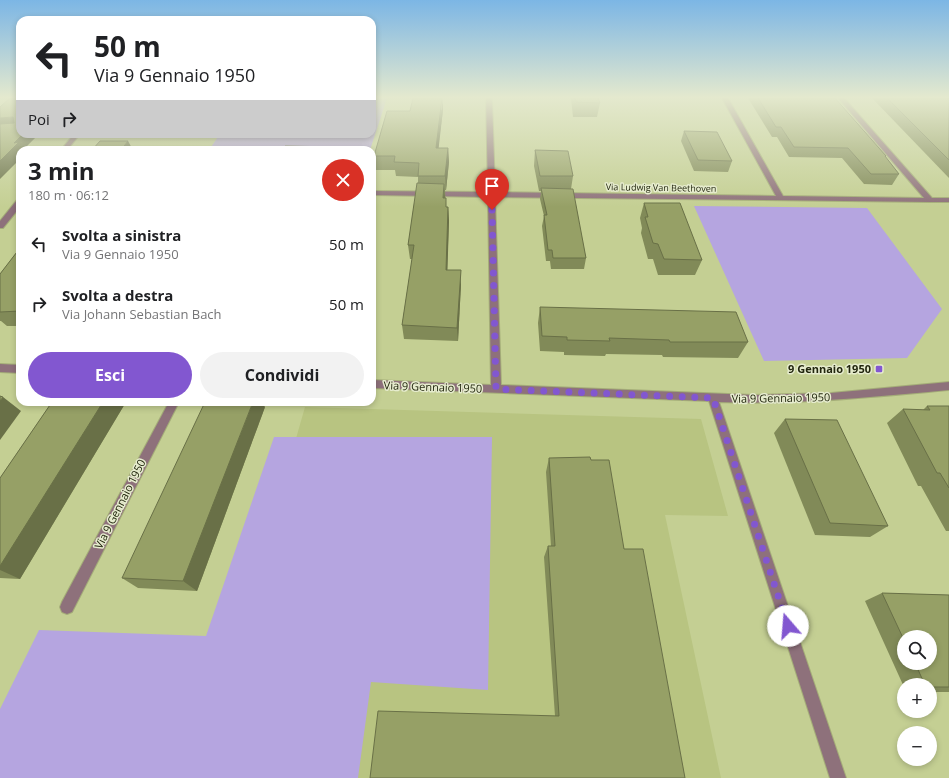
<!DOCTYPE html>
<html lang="it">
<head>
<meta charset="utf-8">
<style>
	body { margin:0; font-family:"Open Sans",sans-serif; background:#f2f2f2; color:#202124; height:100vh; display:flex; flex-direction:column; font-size:15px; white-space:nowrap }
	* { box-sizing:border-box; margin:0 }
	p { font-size:13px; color:#757577 }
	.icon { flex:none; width:22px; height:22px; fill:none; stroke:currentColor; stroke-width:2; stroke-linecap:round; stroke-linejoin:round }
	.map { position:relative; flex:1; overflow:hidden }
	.side { position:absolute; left:16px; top:146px; width:360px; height:260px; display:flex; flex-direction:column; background:#fff; border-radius:12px; box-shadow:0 2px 6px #0003 }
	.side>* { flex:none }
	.guide { position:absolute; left:16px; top:16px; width:360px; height:122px; border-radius:12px; box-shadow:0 2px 6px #0003; background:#fff; color:#202124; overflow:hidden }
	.buttons { position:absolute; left:897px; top:630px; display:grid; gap:8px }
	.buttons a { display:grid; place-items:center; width:40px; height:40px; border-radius:50%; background:#fff; box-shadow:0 2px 6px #0003; font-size:20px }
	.pin { position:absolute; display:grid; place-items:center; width:34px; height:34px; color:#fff; margin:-41px -17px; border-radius:50% 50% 50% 0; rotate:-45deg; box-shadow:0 0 4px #0007 }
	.pin .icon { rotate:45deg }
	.me { position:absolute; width:44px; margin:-22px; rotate:342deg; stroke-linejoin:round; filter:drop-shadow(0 0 3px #0008) }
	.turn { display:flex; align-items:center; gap:14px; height:84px; padding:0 12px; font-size:18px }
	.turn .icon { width:52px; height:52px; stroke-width:2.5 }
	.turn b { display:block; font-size:28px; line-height:34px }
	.then { display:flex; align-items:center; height:38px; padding:0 12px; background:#0003; gap:8px; font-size:15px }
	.round { display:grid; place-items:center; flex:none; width:42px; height:42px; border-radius:21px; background:#f2f2f2 }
	.summary { display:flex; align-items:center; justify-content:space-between; height:68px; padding:0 12px }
	h1 { font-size:24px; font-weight:700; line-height:30px }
	.primary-button { display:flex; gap:8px; margin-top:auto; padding:8px 12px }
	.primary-button a { flex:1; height:46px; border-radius:24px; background:#8257d0; color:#fff; font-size:16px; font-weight:700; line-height:46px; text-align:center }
	.primary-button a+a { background:#f2f2f2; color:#202124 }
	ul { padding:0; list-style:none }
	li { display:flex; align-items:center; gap:12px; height:60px; padding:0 12px }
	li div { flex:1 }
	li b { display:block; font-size:15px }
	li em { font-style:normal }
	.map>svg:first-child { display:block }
</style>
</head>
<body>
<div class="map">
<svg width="949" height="778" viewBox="0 0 949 778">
	<rect width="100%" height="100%" fill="#c4cf93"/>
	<path fill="#b8c481" d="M305,407L701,419L728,516L665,515L721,778H199Z"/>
	<g fill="#b5a5e0">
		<path d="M372,98H387L370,150H209L220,134H372Z"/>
		<path d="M694,206L867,208L942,309L907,358L764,361Z"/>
		<path d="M274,437H492L488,690L371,682L358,778H0V709L39,630L206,636Z"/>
	</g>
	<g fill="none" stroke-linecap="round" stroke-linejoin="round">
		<g stroke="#a4ad78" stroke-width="2">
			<g id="minor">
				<path d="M486,98H492L495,192L776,196L722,98H728L783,196L924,198L838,98H844L932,198H949V202H930L495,197L501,385L753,395L831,393L949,382V390C872,397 796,405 719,402L846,778H830L709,401L372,388V380L491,385L488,197L372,195V191L488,192Z"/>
				<path d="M74,134H80L67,150H61Z"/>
				<path d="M17,200H20V207L3,228H0V221Z"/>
				<path d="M0,364L20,365V373L0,372Z"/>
				<path d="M169,402H179L72,612L67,614L62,612L60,607L62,602Z"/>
			</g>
		</g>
		<use href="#minor" fill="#8e717b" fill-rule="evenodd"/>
	</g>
	<g fill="#818a58" fill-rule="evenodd">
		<path d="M571,98H598L600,103L597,117H573Z"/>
		<path d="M748,98H835L886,156L885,157L899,174L892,185L864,184L842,158L789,157L777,137H772Z"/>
		<path d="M872,98H949V178Z"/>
		<path d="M443,110L438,148H448L449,162L446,190H445L446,207H448L449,221L447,270L461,284L458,341L404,339L402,325L412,259H410L408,245L418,184V177L396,176L395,170H376L374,156L410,111Z"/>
		<path d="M684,131L732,161L728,172L694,171L681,141Z"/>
		<path d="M535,150L573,176L571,189L586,258L584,269H551L550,261H546L542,226L544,216L540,199L541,191H539L534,166Z"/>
		<path d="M644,203L702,260L695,275H658L653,259H648L641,233L642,228L640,218Z"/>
		<path d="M20,248V326H7L1,321H0V274Z"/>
		<path d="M540,307L748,342L738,358L663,357L662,355L606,354L605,356L564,355V352L540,351L538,323Z"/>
		<path d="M52,402H126L20,579L0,578V478Z"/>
		<path d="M927,406H949V531H946L921,486H918L887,423L903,409L923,410Z"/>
		<path d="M265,407L197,591L138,588L122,578Z"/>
		<path d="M785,419L888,526L870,537L815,535L774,433Z"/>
		<path d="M549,458L591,460L624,549L685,778L555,716L544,557L548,546H551L546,472Z"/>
		<path d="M882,593L949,595V692H930V685H904V687L865,601ZM904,637L930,663H904Z"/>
	</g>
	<g fill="#697047">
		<path d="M443,98V110L437,162L436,148Z"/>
		<path d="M13,117L20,126L0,129V118Z"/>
		<path d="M23,134H39L24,149L25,150H20V159L0,179V161L14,143Z"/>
		<path d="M128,141L133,150H121Z"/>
		<path d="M448,148L449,162L446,190L445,176Z"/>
		<path d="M444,184L445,198H443Z"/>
		<path d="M448,207L449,221L447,284L446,270Z"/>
		<path d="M461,270V284L458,341L457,328Z"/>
		<path d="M3,397L21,411L0,440V401Z"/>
		<path d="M103,402H126L20,579L0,570V566Z"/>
		<path d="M253,402H262L265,407L197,591L183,581Z"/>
	</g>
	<g fill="#96a066" stroke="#697047">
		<path d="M10,98H20V134H23L14,143L19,142L0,161V124L14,123L13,117L0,118V107Z"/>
		<path d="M413,98H442L436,148H448L445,176H418L419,163L394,162L395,156H374L387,111H410Z"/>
		<path d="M575,98H598L600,103L576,102Z"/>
		<path d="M758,98H835L886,156H885L899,174H871L848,148L794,147L781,127H776Z"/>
		<path d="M887,98H949V160Z"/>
		<path d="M684,131L717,132L732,161L698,160Z"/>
		<path d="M100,141H128L121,150H92Z"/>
		<path d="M285,146L335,147L334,150H283Z"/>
		<path d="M535,150L568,151L573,176H540Z"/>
		<path d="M417,183L444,184L443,198H446V207H448L446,270H461L457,328L402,325L414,245H408Z"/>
		<path d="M541,188L573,189L586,258H553L552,250H548L544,215H547Z"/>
		<path d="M644,203H680L702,260L664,259L658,244L653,243L645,217H648Z"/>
		<path d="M20,248V311L0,312V274Z"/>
		<path d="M540,307L736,312L748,342H670L669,340L609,338L610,341L567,340V337L542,336Z"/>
		<path d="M0,396L3,397L0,401Z"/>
		<path d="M52,402H103L0,566V478Z"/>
		<path d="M205,402H253L183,581L122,578Z"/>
		<path d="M927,406H949V488L940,473H937L903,409L930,410Z"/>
		<path d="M785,419L837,420L888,526L830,523Z"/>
		<path d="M590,457L591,460H609L624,549H643L685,778H370L378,711L559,716L548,546H555L549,458Z"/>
		<path d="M882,593L949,595V687H930V685H925L915,663H930V637H904V640Z"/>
	</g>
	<linearGradient id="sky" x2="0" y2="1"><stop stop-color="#7cb6e5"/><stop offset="0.47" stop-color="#e4e9ce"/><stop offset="1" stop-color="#e4e9ce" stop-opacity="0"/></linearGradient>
	<rect width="949" height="207" fill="url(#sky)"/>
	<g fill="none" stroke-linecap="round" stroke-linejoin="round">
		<path stroke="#8257d0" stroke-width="7" stroke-dasharray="0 12.6" d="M492,210L496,389L713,398L788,626"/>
	</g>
	<rect fill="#8257d0" stroke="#e6ecce" stroke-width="1.5" x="875" y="365" width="8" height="8" rx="2"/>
	<g text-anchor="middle" stroke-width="3" stroke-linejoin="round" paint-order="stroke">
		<g font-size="9" fill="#22260e" stroke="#e6ecce">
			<text transform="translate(661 188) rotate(1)" y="3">Via Ludwig Van Beethoven</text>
		</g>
		<g font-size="11" font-weight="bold" fill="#22260e" stroke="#e6ecce" text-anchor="end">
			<text x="871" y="373">9 Gennaio 1950</text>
		</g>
		<g font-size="11" fill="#22260e" stroke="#e6ecce">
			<text transform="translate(433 387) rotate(2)" y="4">Via 9 Gennaio 1950</text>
			<text transform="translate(781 398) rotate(-1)" y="4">Via 9 Gennaio 1950</text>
			<text transform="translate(120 504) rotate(-63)" y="4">Via 9 Gennaio 1950</text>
		</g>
	</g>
</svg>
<div class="buttons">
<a><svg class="icon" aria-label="search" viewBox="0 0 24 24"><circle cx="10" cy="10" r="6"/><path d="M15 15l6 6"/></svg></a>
<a>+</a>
<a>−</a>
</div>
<div class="pin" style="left:492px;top:210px;background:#d93025"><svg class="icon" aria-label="arrive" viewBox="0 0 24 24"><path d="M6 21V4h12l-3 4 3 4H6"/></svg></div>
<svg class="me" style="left:788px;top:626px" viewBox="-20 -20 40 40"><circle r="19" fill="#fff"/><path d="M0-13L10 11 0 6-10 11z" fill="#8257d0"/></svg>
<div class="guide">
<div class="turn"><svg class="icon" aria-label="left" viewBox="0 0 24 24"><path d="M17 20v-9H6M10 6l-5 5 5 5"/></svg><div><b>50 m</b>Via 9 Gennaio 1950</div></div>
<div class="then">Poi<svg class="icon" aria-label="right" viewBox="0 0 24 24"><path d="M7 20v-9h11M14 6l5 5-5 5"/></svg></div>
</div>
<section class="side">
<div class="summary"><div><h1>3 min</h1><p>180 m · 06:12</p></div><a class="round" style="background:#d93025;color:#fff"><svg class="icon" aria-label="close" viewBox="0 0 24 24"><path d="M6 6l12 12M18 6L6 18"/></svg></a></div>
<ul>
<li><svg class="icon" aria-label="left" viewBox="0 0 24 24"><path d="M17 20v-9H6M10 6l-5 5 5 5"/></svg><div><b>Svolta a sinistra</b><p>Via 9 Gennaio 1950</p></div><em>50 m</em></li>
<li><svg class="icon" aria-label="right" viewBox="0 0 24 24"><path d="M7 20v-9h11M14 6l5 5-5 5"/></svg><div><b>Svolta a destra</b><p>Via Johann Sebastian Bach</p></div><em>50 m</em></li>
</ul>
<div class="primary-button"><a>Esci</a><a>Condividi</a></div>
</section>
</div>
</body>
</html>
